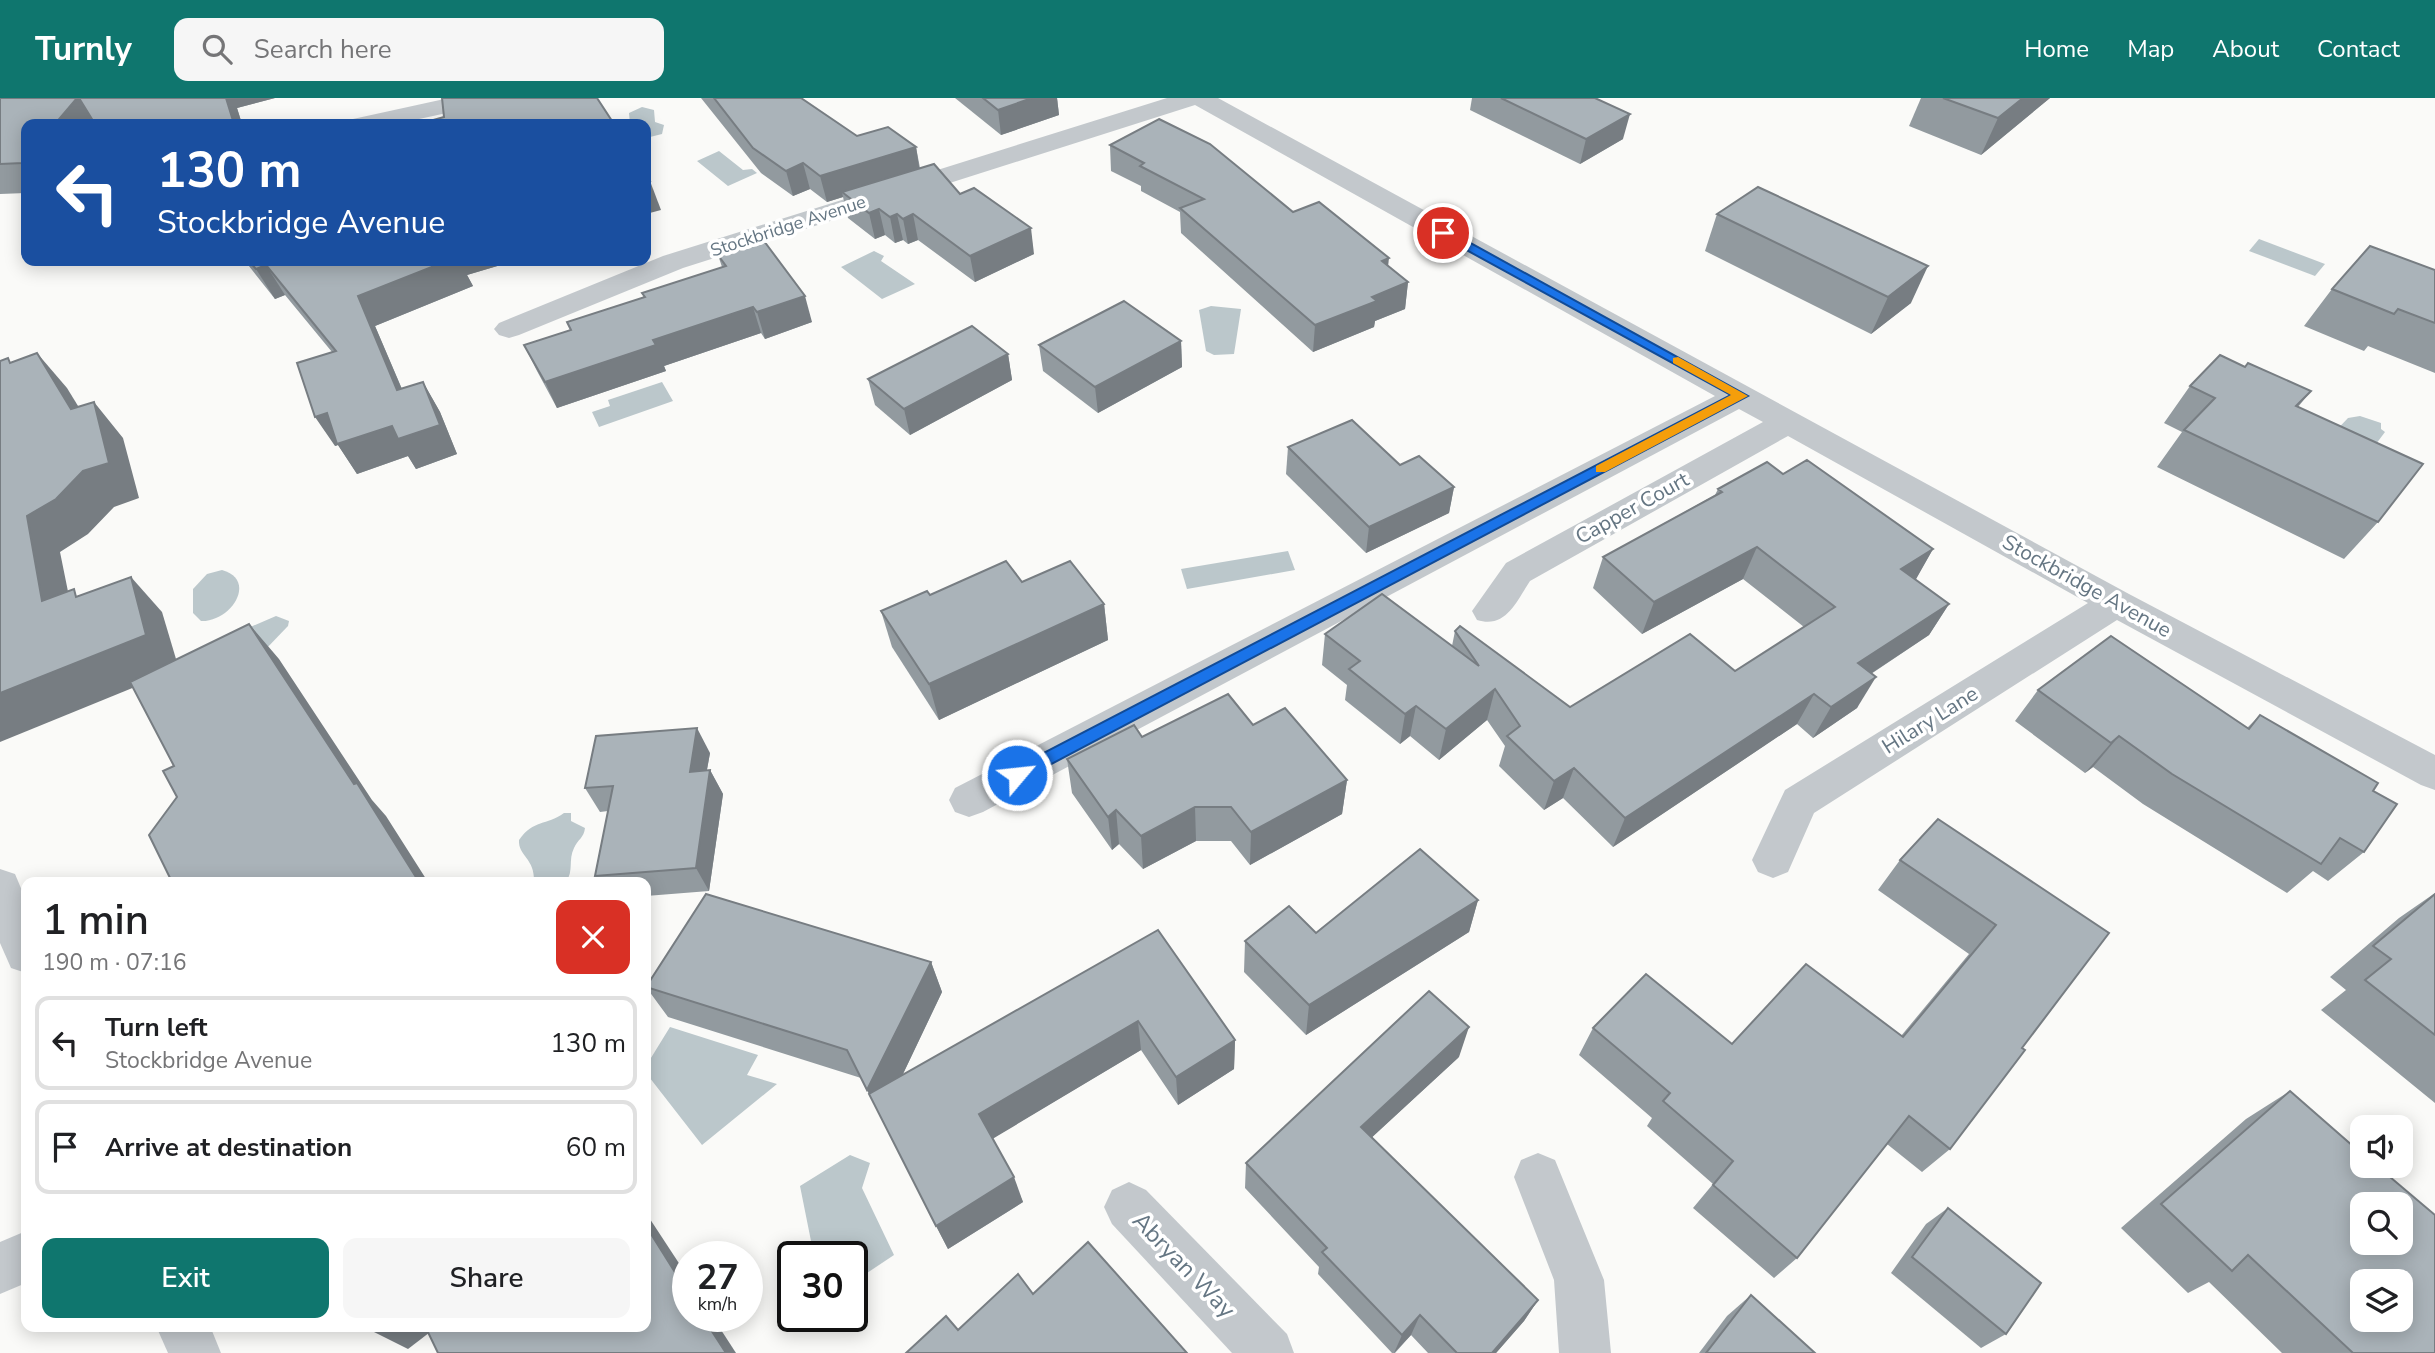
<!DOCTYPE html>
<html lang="en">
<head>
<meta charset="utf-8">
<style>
	body { margin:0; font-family:"Nunito Sans",sans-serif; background:#f6f6f6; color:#202124; height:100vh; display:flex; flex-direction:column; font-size:26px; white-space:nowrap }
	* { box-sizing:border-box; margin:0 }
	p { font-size:23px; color:#757577 }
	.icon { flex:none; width:38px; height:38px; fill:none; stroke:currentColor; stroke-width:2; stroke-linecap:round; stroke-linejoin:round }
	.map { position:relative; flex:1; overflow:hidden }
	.sheet { position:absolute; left:21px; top:779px; width:630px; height:455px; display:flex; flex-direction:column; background:#fff; border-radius:14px; box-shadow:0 4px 18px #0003 }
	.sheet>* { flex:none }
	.hud { position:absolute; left:21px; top:21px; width:630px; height:147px; border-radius:14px; box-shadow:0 4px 18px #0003; background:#1a4fa0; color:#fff; overflow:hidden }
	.tools { position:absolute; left:2350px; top:1017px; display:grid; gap:14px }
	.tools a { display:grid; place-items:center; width:63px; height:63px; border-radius:14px; background:#fff; box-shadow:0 4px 18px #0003; font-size:35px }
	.speed { position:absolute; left:672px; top:1143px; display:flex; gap:14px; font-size:35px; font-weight:700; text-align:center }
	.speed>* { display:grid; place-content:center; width:91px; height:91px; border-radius:50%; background:#fff; box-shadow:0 4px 18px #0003; line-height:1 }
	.speed small { font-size:18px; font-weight:400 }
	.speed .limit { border:4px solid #111; border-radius:10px; background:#fff; color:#111 }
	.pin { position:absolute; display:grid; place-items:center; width:60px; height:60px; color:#fff; margin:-30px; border:4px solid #fff; border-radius:50%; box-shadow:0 2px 7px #0007 }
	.me { position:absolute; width:77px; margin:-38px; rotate:62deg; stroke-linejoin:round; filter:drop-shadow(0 0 5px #0008) }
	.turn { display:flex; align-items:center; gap:24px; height:147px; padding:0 21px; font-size:32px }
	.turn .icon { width:91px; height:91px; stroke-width:2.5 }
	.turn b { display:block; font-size:49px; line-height:60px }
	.round { display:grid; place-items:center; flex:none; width:74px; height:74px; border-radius:14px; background:#f6f6f6 }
	.head { display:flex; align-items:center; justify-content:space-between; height:119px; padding:0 21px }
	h1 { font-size:42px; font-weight:600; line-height:52px }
	.button { display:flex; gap:14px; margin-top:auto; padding:14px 21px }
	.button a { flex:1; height:80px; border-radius:14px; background:#0f766e; color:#fff; font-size:28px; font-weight:600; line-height:80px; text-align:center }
	.button a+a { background:#f6f6f6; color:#202124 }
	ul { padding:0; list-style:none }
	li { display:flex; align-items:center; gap:21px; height:94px; margin:0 14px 10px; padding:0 7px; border:4px solid #e0e0e0; border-radius:14px }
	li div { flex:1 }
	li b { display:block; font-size:26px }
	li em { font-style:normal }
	header { display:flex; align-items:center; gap:42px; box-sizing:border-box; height:98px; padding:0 35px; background:#0f766e; color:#fff }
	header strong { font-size:33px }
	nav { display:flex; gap:38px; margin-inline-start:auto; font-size:24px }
	.search { width:490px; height:63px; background:#f6f6f6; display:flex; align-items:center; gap:18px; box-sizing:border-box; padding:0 24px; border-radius:14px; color:#757577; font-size:26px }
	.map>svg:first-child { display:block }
</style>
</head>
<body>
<header>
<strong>Turnly</strong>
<div class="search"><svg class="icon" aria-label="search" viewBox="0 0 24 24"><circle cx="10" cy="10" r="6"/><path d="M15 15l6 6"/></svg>Search here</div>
<nav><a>Home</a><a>Map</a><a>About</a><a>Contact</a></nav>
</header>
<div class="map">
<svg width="2435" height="1255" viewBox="0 0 2435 1255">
	<rect width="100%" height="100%" fill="#fafaf8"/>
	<g fill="#bbc7cb">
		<path d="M642,9L654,12L655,24L664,27L662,36L646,40V26H630L629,15Z"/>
		<path d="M719,53L743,72L752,71L757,75L728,88L697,63Z"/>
		<path d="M2259,141L2325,166L2315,178L2249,153Z"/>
		<path d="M874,153L884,158L881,163L915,186L882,201L841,169Z"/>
		<path d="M1211,208L1241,211L1234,256L1214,257L1206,253L1199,212Z"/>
		<path d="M662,284L673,303L599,329L592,314L610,308L608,302Z"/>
		<path d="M2360,318L2381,325V331L2385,334L2367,358L2328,341L2348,320Z"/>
		<path d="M1288,453L1295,472L1187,491L1181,471Z"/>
		<path d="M222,472C258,482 231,524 201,523L193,515V491L207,476Z"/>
		<path d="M276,518L289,523L288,528L264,553L248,530Z"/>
		<path d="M564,715H571V723L585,730C584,740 578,741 574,750C568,762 574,773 566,784H534C535,760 518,758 519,742C534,721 546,728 564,715Z"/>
		<path d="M670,929L758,957L747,977L777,986L702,1047L646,975V968Z"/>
		<path d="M850,1057L870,1065L862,1090L894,1157L852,1185V1158H821L811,1143L800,1088Z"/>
	</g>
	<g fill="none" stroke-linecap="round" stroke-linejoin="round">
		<g fill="#c3c8cc" fill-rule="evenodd">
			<path d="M449,0H496L493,5L396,26H350L353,21Z"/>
			<path d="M1167,0H1218L2129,496L2435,657V692L2421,687L2117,522L1814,715L1788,774L1773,780L1758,774L1752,762L1785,692L2088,505L1788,338L1530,483C1516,504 1506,531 1477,522L1472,513L1506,465L1763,324L1739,311L983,714L969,719L955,714L949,702L955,690L1715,298L1195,7L683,170L519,237L509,240L499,237L494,231L499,225L663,158Z"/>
			<path d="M0,771L15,776L26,802V875L11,870L0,845Z"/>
			<path d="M1538,1055L1555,1062L1604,1182L1611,1255H1559L1554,1182L1514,1079L1521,1062Z"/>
			<path d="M1129,1084L1146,1092L1287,1236L1294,1255H1232L1112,1126L1104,1109L1112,1092Z"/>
			<path d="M26,1133V1185L0,1196V1144Z"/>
			<path d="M156,1228H210L221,1255H168Z"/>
		</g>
	</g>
	<g fill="#929a9f">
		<path d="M0,0H275L237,10L242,26H26V95L0,96Z"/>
		<path d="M701,0H801L857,38L916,49L920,70L960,96L1034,156L975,184L918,142L908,146L903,142L895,145L885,137L875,141L848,120L843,99L827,104L810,91L793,98L761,75Z"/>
		<path d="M955,0H1057L1059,17L1001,37Z"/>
		<path d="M1472,0H1595L1623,41L1580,66L1470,12Z"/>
		<path d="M1921,0H2050L1981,57L1909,28Z"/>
		<path d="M1110,47L1293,114L1388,168L1408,184L1405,211L1375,223L1374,229L1313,254L1181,135L1180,114L1141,93V88L1111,73Z"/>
		<path d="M1717,116L1911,205L1871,236L1705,153Z"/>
		<path d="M718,157L812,224L765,241L761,235L664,268L666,273L557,310L537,273L524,247L570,232L644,200L642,195L722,169Z"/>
		<path d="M245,163H514L467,177L473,188L375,228L402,291L423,284L440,314L457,356L416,371L408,358L357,376L338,347L335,348L332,254L285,197L275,201Z"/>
		<path d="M2435,172V275L2368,248L2364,253L2304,228L2332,191Z"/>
		<path d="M1181,243L1182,269L1098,315L1043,273L1039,247Z"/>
		<path d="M1008,256L1012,282L910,337L875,307L868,281Z"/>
		<path d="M2245,269L2311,293L2298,309L2378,424L2344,461L2157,369L2182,334L2164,325L2190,288Z"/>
		<path d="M1288,349L1400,367L1454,389L1449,415L1366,455L1286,376Z"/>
		<path d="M1783,376L1933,451L1915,482L1949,506L1929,537L1871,576L1857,610L1813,640L1797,626L1613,749L1563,700L1544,712L1499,668L1505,648L1487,622L1439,662L1410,638L1400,646L1345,602L1347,587L1322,567L1325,536L1452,548L1455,533L1570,609L1735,573L1804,529L1743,481L1642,536L1593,490L1603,459L1715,397L1718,391Z"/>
		<path d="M930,497L1104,506L1108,542L939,622L892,549L881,513Z"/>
		<path d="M2038,592L2247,630L2260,617L2373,693L2364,754L2328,783L2313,773L2287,795L2143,706L2093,669L2085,675L2015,623Z"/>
		<path d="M1253,627L1347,682L1342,716L1250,767L1231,743H1196L1143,771L1119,746L1112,752L1072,695L1067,661L1142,639Z"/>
		<path d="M710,655L707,672H710L723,696L709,793L646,798V784H599L595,778L608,713L600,714L585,690Z"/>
		<path d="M1900,762L2109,835L2022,950L1950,1051L1922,1074L1887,1046L1797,1160L1774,1180L1693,1110L1713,1086L1647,1028L1652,1020L1579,957L1593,930L1732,946L1901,938L1969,856L1878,792Z"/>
		<path d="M2435,795V1005L2321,912L2346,892L2330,879L2399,820Z"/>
		<path d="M1478,802L1469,834L1306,937L1244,874L1245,843L1316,835Z"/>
		<path d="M1158,832L1235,942L1234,971L1178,1007L1141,952L993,1040L1023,1104L948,1151L861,980L668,919L646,889L931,864L942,894L902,978Z"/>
		<path d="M1459,959L1372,1039L1538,1202L1524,1223L1496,1255H1428L1411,1237L1395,1255H1392L1318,1176L1319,1169L1245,1090L1246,1065Z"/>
		<path d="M2290,993L2435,1255H2282L2209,1184L2188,1195L2121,1130L2246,1021Z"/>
		<path d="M1948,1110L2006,1236L1981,1250L1891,1175L1926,1126Z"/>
		<path d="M1751,1197L1815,1255H1699L1727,1218Z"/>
	</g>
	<g fill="#777d82">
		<path d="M77,0H79L97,26H55Z"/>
		<path d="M226,0H275L237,10L242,26H234Z"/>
		<path d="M1032,0H1057L1059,17L1001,37L998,12Z"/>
		<path d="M2023,0H2050L1981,57L1998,20Z"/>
		<path d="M1630,16L1623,41L1580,66L1586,41Z"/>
		<path d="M916,49L920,75L842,94L843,99L827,104L820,78Z"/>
		<path d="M803,65L810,91L793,98L786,73Z"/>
		<path d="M650,83L661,112L646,116V84Z"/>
		<path d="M879,111L885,137L875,141L869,115Z"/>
		<path d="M897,116L903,142L895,145L890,119Z"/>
		<path d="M913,116L918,142L908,146L903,121Z"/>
		<path d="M1031,130L1034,156L975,184L970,158Z"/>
		<path d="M1389,160L1386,186L1382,163Z"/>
		<path d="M447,163H514L467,177L473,188L375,228L415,322L397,292L358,198Z"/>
		<path d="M266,167L285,197L275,201L256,171Z"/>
		<path d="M1928,168L1911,205L1871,236L1888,199Z"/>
		<path d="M1408,184L1405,211L1375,223L1374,229L1313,254L1315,227L1372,199Z"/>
		<path d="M805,198L812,224L765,241L757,214Z"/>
		<path d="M753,209L761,235L664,268L666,273L557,310L545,284L653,242Z"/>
		<path d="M1181,243L1182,269L1098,315L1095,289Z"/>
		<path d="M37,255L67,290L102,347L71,311Z"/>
		<path d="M1008,256L1012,282L910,337L904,311Z"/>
		<path d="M423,284L440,314L457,356L416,371L408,358L357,376L338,347L335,348L315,319Z"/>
		<path d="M94,304L123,340L139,400L114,409L88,436L60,454L77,538L42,503L27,418Z"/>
		<path d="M1454,389L1449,415L1366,455L1369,429Z"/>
		<path d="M1757,449L1743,481L1642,536L1654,504Z"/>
		<path d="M1933,451L1915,483L1901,471Z"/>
		<path d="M131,479L162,514L179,571L0,644V595Z"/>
		<path d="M1104,506L1108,542L939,622L929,586Z"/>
		<path d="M1949,506L1929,537L1840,596L1858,565Z"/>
		<path d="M249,526L279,561L372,702L386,718L428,784H419Z"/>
		<path d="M1876,579L1857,610L1813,640L1831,609Z"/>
		<path d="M1495,591L1487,622L1439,662L1446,631Z"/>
		<path d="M1814,596L1797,626L1613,749L1625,720Z"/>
		<path d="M1416,608L1410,638L1400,646L1405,616Z"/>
		<path d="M697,630L710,655L702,698L690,674Z"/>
		<path d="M2119,638L2093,669L2085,675L2111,645Z"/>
		<path d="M1574,670L1563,700L1544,712L1554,683Z"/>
		<path d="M710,672L723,696L709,793L696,770Z"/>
		<path d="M1347,682L1342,716L1250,767L1251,734Z"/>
		<path d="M1195,709L1196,743L1143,771L1141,738Z"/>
		<path d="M1116,712L1119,746L1112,752L1108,719Z"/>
		<path d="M1478,802L1469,834L1306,937L1309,907Z"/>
		<path d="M931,864L942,894L882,1020L867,992Z"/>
		<path d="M1138,923L1141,952L989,1043L979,1016Z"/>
		<path d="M1469,929L1459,959L1355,1055L1361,1029Z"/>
		<path d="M1235,942L1234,971L1178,1007L1176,979Z"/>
		<path d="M1014,1079L1023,1104L948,1151L936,1128Z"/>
		<path d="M646,1115L688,1179V1195L646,1128Z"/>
		<path d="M1538,1202L1524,1223L1496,1255H1492Z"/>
		<path d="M1420,1217L1411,1237L1394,1255L1402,1237Z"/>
		<path d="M702,1218H712L736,1255H726Z"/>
		<path d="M375,1228H438L408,1251L370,1232Z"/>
	</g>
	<g fill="#aab3b9" stroke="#777d82" stroke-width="2" fill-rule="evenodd">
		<path d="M0,0H77L55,26H26V61L23,65L0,66Z"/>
		<path d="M79,0H226L234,26H95Z"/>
		<path d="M442,0H597L614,26H419L444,19Z"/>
		<path d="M714,0H801L857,38L888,29L916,49L820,78L803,65L786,73L753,50Z"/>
		<path d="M983,0H1032L998,12Z"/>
		<path d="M1501,0H1595L1630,16L1586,41Z"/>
		<path d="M1943,0H2023L1998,20Z"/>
		<path d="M1159,21L1210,46L1293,114L1319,104L1389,160L1382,163L1408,184L1372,199L1377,203L1315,227L1180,110L1204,101L1140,68L1144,65L1110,47Z"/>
		<path d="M934,66L960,96L974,90L1031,130L970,158L913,116L903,121L897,116L890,119L879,111L869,115L842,94Z"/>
		<path d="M646,75L650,83L646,84Z"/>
		<path d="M1758,89L1928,168L1888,199L1717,116Z"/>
		<path d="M764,143L805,198L757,214L753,209L653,242L656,247L545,284L524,247L571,232L567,224L645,199L642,195L726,168L718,157Z"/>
		<path d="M2370,148L2435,172V225L2398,211L2394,216L2332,191Z"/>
		<path d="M249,163H447L358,198L397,292L423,284L440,327L398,341L392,328L337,346L327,315L315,319L297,265L336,253L266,167L256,171Z"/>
		<path d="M1124,203L1181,243L1095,289L1039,247Z"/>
		<path d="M972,228L1008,256L904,311L868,281Z"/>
		<path d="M37,255L71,311L94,304L109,365L83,373L56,401L27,418L42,503L74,491L76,499L131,479L146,537L0,595V263L8,260L10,265Z"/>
		<path d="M2220,257L2245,269L2248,265L2311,293L2296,308L2423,366L2378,424L2184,332L2215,300L2190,288Z"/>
		<path d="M1352,322L1400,367L1419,358L1454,389L1369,429L1288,349Z"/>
		<path d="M1807,362L1933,451L1901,471L1949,506L1858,565L1876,579L1831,609L1814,596L1625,720L1574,670L1554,683L1507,638L1520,628L1495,591L1446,631L1416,608L1405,616L1349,571L1360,563L1325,536L1382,496L1479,568L1455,533L1460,528L1570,609L1690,536L1735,573L1835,509L1757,449L1654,504L1603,459L1722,394L1718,391L1767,364L1783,376Z"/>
		<path d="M1006,463L1022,484L1070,463L1104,506L929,586L881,513L927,493L930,497Z"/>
		<path d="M249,526L354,686L357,685L419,784H172L149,737L177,699L163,673L174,668L130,584Z"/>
		<path d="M2111,538L2249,631L2260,617L2378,685L2373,693L2397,706L2364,754L2340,740L2321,766L2172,676L2119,638L2111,645L2038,592Z"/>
		<path d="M1228,596L1253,627L1285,610L1347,682L1251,734L1231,709H1195L1141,738L1116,712L1108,719L1067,661L1134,627L1142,639Z"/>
		<path d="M697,630L690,674L710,672L696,770L595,778L613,688L585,690L596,638Z"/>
		<path d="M1938,721L2109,835L2022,950L2025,952L1950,1051L1909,1018L1797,1160L1713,1087L1733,1063L1663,1003L1670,995L1593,930L1646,876L1732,946L1806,866L1903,939L1996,827L1900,762Z"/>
		<path d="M1420,751L1478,802L1309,907L1245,843L1289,808L1316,835Z"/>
		<path d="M706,796L931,864L867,992L847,952L646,889Z"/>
		<path d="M2435,796V937L2365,882L2391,861L2373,848Z"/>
		<path d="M1158,832L1235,942L1176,979L1138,923L979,1016L1014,1079L936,1128L869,996Z"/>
		<path d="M1429,893L1469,929L1361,1029L1538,1202L1492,1255H1457L1420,1217L1402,1237L1322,1154L1327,1150L1246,1065Z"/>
		<path d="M2290,993L2362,1056V1068H2377L2435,1117V1255H2353L2248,1157L2232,1173L2161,1106ZM2362,1106H2401V1144H2362ZM2362,1183H2401V1222H2362Z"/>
		<path d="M1948,1110L2041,1185L2006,1236L1912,1159Z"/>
		<path d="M646,1128L688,1195V1218H702L726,1255H438L425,1228H646Z"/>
		<path d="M1088,1144L1187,1255H906L946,1218L958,1232L1018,1176L1033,1196Z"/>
		<path d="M1751,1197L1815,1255H1706Z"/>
	</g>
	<path fill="#1a73e8" stroke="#114b97" stroke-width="2" d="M1439,132H1447L1748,298L1023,681H1011L1009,677L1011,672L1731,297L1439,137Z"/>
	<path fill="#f59e0b" d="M1678,259L1748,298L1605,374H1596V368L1731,297L1673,265V260Z"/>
	<g text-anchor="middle" stroke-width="7" stroke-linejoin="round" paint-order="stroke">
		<g font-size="18" fill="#657683" stroke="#fff">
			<text transform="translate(788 128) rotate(-18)" y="6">Stockbridge Avenue</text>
		</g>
		<g font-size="21" fill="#657683" stroke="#fff">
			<text transform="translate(1632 410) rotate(-29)" y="7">Capper Court</text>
			<text transform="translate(2087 488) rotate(29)" y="7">Stockbridge Avenue</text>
			<text transform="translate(1930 622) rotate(-32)" y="7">Hilary Lane</text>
		</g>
		<g font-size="24" fill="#657683" stroke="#fff">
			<text transform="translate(1184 1167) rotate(46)" y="8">Abryan Way</text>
		</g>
	</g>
</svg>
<div class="tools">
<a><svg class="icon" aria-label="sound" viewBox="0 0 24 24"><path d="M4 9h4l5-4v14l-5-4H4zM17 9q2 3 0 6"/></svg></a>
<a><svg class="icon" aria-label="search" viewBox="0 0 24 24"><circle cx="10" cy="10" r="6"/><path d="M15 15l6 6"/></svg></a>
<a><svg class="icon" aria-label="layers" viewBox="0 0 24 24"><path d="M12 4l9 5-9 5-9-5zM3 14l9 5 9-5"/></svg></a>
</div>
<div class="speed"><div>27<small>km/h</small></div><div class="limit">30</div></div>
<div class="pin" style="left:1443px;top:135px;background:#d93025"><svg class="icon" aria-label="arrive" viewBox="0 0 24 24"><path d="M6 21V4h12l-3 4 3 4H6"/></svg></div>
<svg class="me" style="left:1017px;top:677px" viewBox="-20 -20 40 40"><circle r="17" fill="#1a73e8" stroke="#fff" stroke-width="3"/><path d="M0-11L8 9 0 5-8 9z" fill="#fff"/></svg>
<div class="hud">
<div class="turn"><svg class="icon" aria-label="left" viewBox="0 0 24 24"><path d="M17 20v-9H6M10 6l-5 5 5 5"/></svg><div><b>130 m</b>Stockbridge Avenue</div></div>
</div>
<section class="sheet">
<div class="head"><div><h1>1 min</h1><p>190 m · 07:16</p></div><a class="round" style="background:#d93025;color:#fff"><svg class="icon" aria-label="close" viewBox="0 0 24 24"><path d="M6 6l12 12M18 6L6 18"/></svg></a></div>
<ul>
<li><svg class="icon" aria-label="left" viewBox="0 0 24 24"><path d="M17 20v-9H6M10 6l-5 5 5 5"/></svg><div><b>Turn left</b><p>Stockbridge Avenue</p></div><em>130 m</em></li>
<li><svg class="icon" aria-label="arrive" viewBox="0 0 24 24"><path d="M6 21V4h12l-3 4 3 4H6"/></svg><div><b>Arrive at destination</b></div><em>60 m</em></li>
</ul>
<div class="button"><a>Exit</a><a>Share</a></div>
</section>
</div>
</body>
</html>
